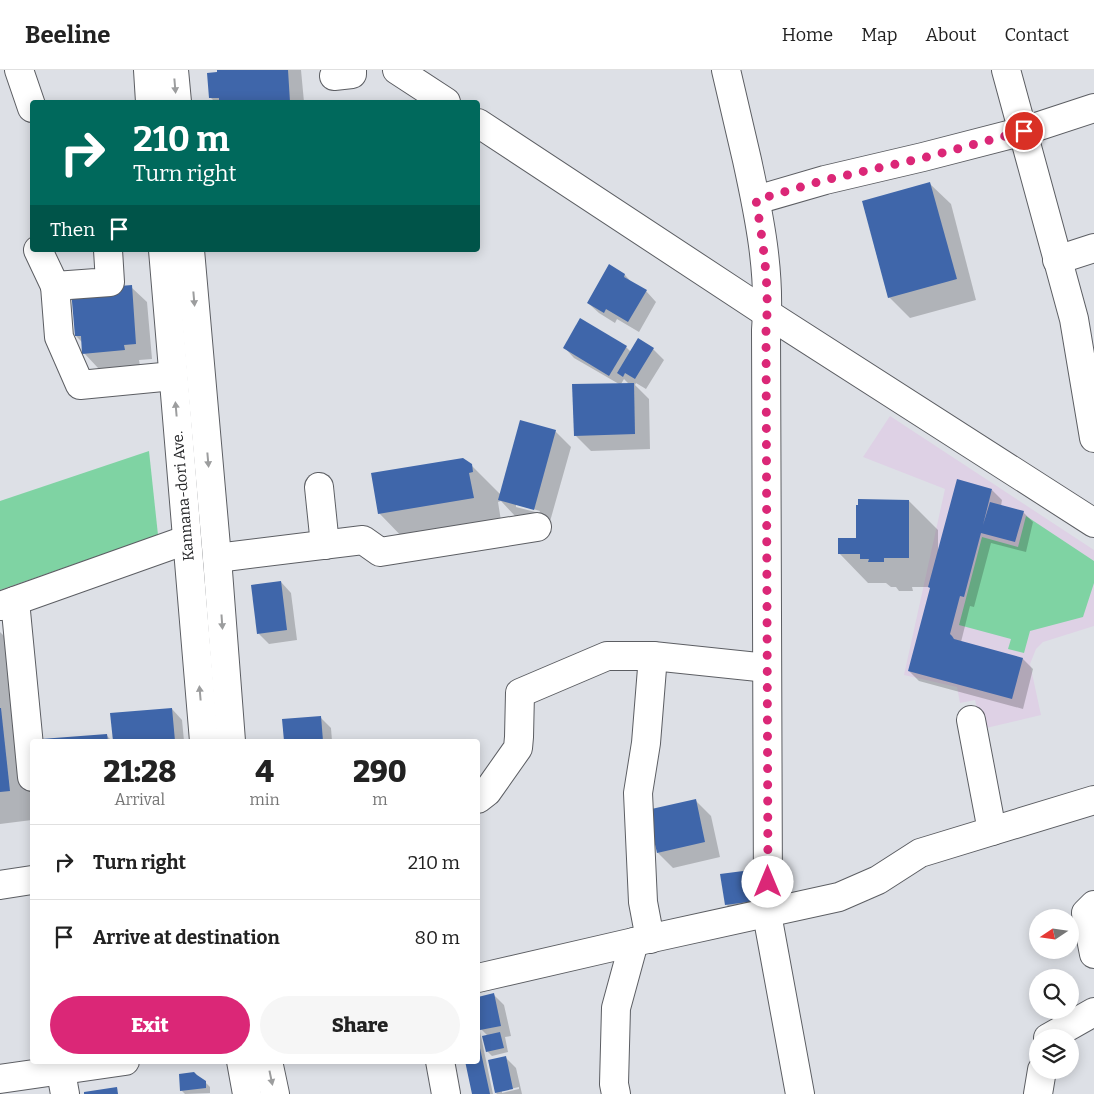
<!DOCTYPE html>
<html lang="en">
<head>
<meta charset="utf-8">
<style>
	body { margin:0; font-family:Bitter,serif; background:#f6f6f6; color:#222; height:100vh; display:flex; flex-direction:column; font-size:19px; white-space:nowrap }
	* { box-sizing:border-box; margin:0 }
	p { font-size:16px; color:#767676 }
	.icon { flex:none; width:28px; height:28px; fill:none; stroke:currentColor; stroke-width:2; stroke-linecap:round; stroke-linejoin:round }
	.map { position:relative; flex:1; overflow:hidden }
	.sheet { position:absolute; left:30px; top:669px; width:450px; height:325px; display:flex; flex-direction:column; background:#fff; border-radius:5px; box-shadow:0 2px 12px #0003 }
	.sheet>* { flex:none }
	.hud { position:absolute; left:30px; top:30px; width:450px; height:152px; border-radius:5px; box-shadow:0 2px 12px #0003; background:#00695c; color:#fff; overflow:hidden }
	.needle { width:32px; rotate:257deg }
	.controls { position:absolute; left:1029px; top:839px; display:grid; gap:10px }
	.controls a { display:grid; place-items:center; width:50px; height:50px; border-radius:50%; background:#fff; box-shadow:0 2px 12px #0003; font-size:25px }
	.pin { position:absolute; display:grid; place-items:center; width:42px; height:42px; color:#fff; margin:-21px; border:2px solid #fff; border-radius:50%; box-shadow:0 1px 5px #0007 }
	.me { position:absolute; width:55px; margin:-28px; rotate:0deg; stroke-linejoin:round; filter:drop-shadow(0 0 4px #0008) }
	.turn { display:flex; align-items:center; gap:18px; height:105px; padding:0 20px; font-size:22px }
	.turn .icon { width:65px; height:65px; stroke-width:2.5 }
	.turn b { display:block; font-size:35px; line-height:42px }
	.then { display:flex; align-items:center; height:48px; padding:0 20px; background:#0003; gap:10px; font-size:19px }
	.eta { display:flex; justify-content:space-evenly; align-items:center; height:85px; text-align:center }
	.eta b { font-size:30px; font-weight:800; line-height:35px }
	.button { display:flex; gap:10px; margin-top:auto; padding:10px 20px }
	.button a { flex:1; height:58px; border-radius:30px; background:#db2777; color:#fff; font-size:20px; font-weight:800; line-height:58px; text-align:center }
	.button a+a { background:#f6f6f6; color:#222 }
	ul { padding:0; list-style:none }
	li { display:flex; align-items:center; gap:15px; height:75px; padding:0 20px; border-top:1px solid #e0e0e0 }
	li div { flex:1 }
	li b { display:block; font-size:19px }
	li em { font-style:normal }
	header { display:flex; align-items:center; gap:30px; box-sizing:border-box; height:70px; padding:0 25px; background:#fff; border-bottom:1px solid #e0e0e0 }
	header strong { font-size:24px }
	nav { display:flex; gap:28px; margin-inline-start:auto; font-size:18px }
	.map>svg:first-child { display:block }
</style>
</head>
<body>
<header>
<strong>Beeline</strong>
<nav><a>Home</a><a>Map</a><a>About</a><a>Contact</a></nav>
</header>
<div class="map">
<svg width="1094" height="1024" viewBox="0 0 1094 1024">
	<rect width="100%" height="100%" fill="#dde0e6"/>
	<path fill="#ded1e5" d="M890,346L1094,480V556L1043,572L1036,579L1030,594L1041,645L982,659L975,630L960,633L957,617L904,605L945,419L863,387Z"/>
	<g fill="#7fd3a3">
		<path d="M149,381L158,465L0,520V431Z"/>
		<path d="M1026,446L1094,491V513L1083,547L1030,561L1024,583L1008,579L1011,569L959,555L982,467L1018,477Z"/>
	</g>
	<g fill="#0003" fill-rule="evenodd">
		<path d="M218,0H301L304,32H215L211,28L219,3Z"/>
		<path d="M930,114L951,134L976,230L910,248L889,227Z"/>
		<path d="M625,205L633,214L646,221L656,232L639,262L617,249L615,253L599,243L588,233Z"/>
		<path d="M131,217L147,232L152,289L139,290L140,296L99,299L84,283L83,273L76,266Z"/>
		<path d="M639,270L653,279L664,290L646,319L636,313L635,315L649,329L650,379L591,381L575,365L619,314L574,288L564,277H626L631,282ZM624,309L629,314H621Z"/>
		<path d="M555,361L571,377L549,455L515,446L501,431L498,432L502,457L408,473L379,443L471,395L501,425ZM516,434L540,441L539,443L516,437Z"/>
		<path d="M992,420L1002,430L1001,436L1023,442L1033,452L1026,482L991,473L974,537L970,536L961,572L1023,589L1033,599L1023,639L919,611L909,601L931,519L930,517H912L913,521H899L896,517H891L886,513H868L839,483L909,431L938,460V483Z"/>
		<path d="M281,512L291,523L297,570L269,574L259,564Z"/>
		<path d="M0,562L21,583L32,691V750L0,754Z"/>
		<path d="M172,639L182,650L184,671H114L111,644Z"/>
		<path d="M321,648L331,658L332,671H285L283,651Z"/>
		<path d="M107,666L112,671H42Z"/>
		<path d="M695,730L711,746L720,787L673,798L658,783Z"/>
		<path d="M751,801L761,812L765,841L736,845L726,834Z"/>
		<path d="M494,925L504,935L511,966L505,967L508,982L492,986L487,981L488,966L479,957L493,1024H473L478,991V928Z"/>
		<path d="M506,988L516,998L522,1024H497L496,1023ZM519,1017V1019L502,1023V1021Z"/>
		<path d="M205,1012L210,1017V1023L185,1024L181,1020Z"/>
	</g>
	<g fill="#3f66aa">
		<path d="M217,0H288L290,32H219V28H209L207,3L217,2Z"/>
		<path d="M930,112L957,209L888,228L862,131Z"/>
		<path d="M609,194L625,204L624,207L647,220L628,252L606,239L604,243L587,233Z"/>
		<path d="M132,215L136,274L124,275L125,280L82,284L81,266H75L71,220Z"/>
		<path d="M580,248L627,276L609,306L563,278Z"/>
		<path d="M638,268L654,278L635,309L625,303L623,307L617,303Z"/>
		<path d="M634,313L635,364L574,366L572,314Z"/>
		<path d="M520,350L556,360L534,440L498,430Z"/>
		<path d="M463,388L472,394L473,402L469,403L474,428L378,444L371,403Z"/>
		<path d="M957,409L992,419L983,455L990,432L1024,441L1015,472L981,463L964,527L960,526L950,564L952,566L954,569L1023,588L1012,629L908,601L930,518L928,517Z"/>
		<path d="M858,429L909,430V488H884V492H868L869,489H860V484H838V468H856V435H858Z"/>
		<path d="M281,511L287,560L257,564L251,515Z"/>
		<path d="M0,638H1L10,721L0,722Z"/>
		<path d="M172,638L175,671H113L110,643Z"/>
		<path d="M321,646L323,671H284L282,649Z"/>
		<path d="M107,664L108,671H41V669Z"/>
		<path d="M696,729L705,772L657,783L647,740Z"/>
		<path d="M751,800L756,831L725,835L720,804Z"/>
		<path d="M494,923L501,956L480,960L478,947V927Z"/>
		<path d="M500,962L504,978L486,982L482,966Z"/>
		<path d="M478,969L490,1024H472L465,991H478Z"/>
		<path d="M506,986L513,1019L495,1023L488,990Z"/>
		<path d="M194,1002L197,1005L206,1011V1018L180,1021L179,1004Z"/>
		<path d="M117,1017L118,1024H84V1022Z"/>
	</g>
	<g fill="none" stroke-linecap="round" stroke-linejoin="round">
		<g stroke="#5c5e63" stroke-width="30">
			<g id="minor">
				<path d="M19,0L32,38"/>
				<path d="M397,0L446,32"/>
				<path d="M726,0C733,30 740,60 747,90C759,145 771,203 766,260L768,831L769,855L800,1024"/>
				<path d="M1006,0L1074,249L1094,368"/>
				<path d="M334,6L352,4V0"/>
				<path d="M478,53L768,244L1094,453"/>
				<path d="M756,130L825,110L923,87L1024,61L1094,38"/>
				<path d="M38,180L55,216"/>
				<path d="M108,180L110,212L55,216L59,267L80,315L173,306"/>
				<path d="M1057,190L1094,178"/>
				<path d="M319,417L325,475"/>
				<path d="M217,488L363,470L380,482L537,457"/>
				<path d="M15,531L32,707"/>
				<path d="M0,536L186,470"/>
				<path d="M971,650L992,761"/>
				<path d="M478,729L487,722L518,678L519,667L520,623L607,586H653L767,598"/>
				<path d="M0,815L32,810"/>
				<path d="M1094,835L1086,843L1094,884"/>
				<path d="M650,869L643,832L638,723L646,673L653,586"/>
				<path d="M478,908L634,872L839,827L878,810L920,783L1094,730"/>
				<path d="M1048,968L1094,942"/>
				<path d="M59,991L65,1024"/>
				<path d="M440,991L446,1024"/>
				<path d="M0,1009L125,991"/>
				<path d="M616,1024L614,1014L616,938L634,872"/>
				<path d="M1038,1024L1042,1000"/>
			</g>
		</g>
		<g stroke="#5c5e63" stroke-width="30">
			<g id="major">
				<path d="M148,0L150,32"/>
				<path d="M174,0L177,32"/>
				<path d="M163,180L204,671"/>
				<path d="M190,180L217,488L231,671"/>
				<path d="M241,991L247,1024"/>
				<path d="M268,991L275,1024"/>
			</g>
		</g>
		<use href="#minor" stroke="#fff" stroke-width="28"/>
		<use href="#major" stroke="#fff" stroke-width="28"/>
	</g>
	<defs><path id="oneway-solid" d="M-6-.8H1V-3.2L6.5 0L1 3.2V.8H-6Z" transform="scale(1.25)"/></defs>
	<g fill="#9c9d9e">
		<use href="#oneway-solid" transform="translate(175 16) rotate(85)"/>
		<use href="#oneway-solid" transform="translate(194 229) rotate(85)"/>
		<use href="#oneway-solid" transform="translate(176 339) rotate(-95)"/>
		<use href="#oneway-solid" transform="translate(208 390) rotate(85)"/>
		<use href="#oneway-solid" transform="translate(222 552) rotate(86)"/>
		<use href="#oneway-solid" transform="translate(200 623) rotate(-95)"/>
		<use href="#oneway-solid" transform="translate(271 1008) rotate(78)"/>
	</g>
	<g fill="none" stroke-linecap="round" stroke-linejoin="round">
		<path stroke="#db2777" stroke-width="9" stroke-dasharray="0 16.2" d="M768,812L766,260C770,216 763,173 756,130L825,110L923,88L1024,61"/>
	</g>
	<g text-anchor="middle" stroke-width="5" stroke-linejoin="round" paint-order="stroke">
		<g font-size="15" fill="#242527" stroke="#fff">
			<text transform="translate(183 426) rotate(-95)" y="5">Kannana-dori Ave.</text>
		</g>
	</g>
</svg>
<div class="controls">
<a><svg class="needle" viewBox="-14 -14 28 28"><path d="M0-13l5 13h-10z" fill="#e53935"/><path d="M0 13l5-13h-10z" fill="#767676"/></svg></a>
<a><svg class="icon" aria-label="search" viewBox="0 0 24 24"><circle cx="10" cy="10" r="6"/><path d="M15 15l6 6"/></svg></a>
<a><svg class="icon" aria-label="layers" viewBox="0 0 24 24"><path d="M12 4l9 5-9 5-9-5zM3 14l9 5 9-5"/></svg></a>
</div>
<div class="pin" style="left:1024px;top:61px;background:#d93025"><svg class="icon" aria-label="arrive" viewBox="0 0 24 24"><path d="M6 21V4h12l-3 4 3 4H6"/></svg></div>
<svg class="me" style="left:768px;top:812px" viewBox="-20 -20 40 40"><circle r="19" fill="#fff"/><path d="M0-13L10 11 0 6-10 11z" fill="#db2777"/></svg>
<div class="hud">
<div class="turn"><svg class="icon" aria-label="right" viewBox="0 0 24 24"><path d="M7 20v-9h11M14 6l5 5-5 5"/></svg><div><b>210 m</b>Turn right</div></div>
<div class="then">Then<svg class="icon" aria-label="arrive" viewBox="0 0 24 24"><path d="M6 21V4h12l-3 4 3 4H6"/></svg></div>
</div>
<section class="sheet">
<div class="eta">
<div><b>21:28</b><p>Arrival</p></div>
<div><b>4</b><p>min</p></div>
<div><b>290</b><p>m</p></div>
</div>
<ul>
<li><svg class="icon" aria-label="right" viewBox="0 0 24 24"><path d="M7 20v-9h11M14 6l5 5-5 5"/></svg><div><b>Turn right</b></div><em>210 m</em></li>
<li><svg class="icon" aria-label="arrive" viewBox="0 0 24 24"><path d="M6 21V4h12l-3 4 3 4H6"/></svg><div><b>Arrive at destination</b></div><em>80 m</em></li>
</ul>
<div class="button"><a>Exit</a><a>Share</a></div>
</section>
</div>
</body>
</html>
